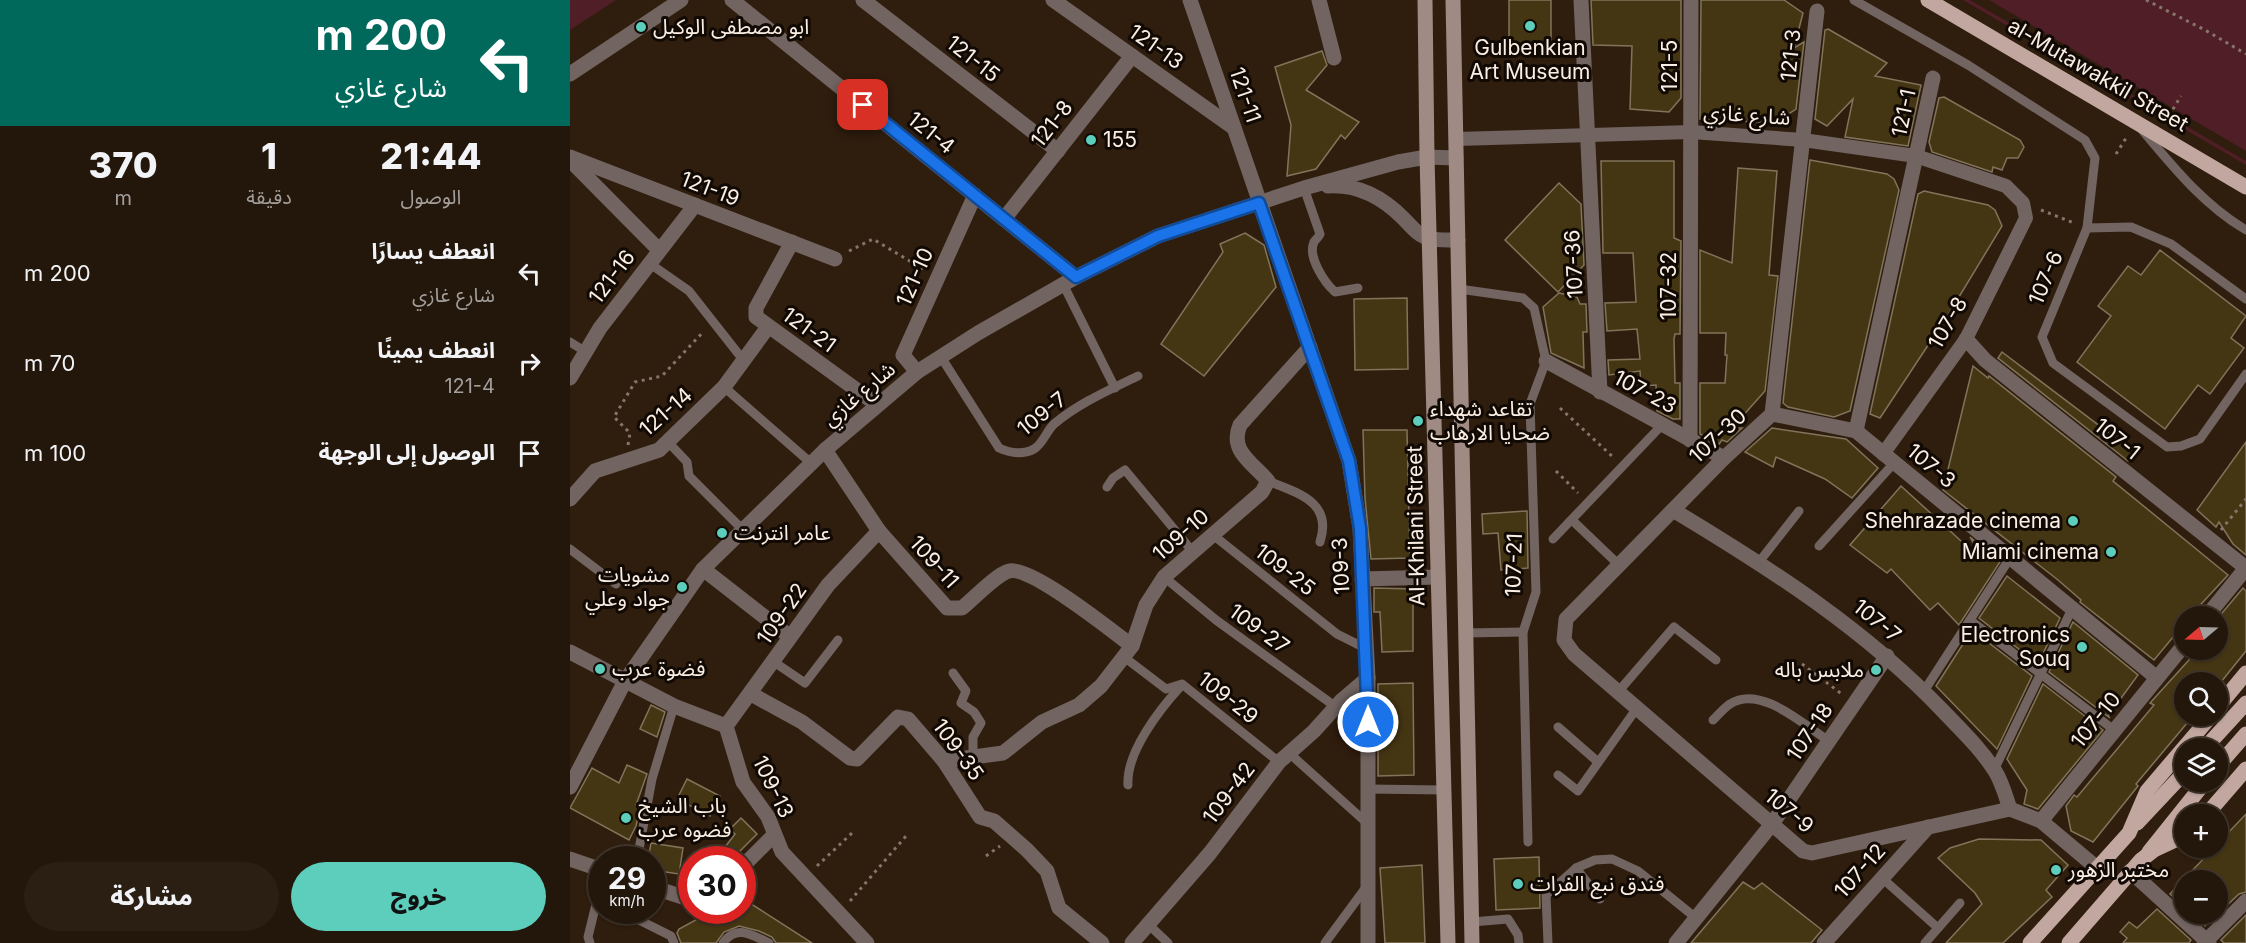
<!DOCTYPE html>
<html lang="ar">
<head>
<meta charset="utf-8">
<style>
	body { margin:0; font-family:Inter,"Noto Sans Arabic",sans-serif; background:#2b1f13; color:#f1f3f6; direction:rtl; height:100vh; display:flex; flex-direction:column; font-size:22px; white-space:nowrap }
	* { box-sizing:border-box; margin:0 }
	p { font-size:20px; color:#a39f9c }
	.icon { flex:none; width:33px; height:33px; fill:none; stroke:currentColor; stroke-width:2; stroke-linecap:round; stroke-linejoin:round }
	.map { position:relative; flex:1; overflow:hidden; direction:ltr }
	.sheet { display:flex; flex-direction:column; background:#23160a; width:570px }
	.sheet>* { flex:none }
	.top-card { background:#00695c; color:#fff; overflow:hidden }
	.needle { width:39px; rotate:251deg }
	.buttons { position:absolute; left:1604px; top:606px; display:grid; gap:12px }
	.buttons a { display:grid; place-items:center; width:54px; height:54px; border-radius:50%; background:#23160a; box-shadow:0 2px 4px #0004,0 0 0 2px #40352b; font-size:30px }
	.speed { position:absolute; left:18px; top:846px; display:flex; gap:12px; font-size:30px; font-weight:700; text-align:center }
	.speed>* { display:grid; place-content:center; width:78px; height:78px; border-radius:50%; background:#23160a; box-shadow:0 2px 4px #0004,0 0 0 2px #40352b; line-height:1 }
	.speed small { font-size:15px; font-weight:400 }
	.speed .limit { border:9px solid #d22; background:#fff; color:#111 }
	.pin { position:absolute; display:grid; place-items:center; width:51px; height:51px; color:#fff; margin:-26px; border-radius:12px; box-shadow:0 3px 9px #0006 }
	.me { position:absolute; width:66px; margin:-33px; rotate:0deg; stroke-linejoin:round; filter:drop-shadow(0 0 4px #0008) }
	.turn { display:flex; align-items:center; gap:21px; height:126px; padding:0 24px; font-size:27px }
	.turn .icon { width:78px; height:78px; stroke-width:2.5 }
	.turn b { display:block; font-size:42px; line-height:51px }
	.eta { display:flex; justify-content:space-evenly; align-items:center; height:102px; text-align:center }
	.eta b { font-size:36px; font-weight:800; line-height:42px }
	.button { display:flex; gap:12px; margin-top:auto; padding:12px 24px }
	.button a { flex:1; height:69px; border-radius:36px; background:#5ccebb; color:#111; font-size:24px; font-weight:800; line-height:69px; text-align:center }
	.button a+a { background:#2b1f13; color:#f1f3f6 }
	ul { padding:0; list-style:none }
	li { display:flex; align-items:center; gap:18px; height:90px; padding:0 24px }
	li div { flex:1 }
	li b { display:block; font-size:22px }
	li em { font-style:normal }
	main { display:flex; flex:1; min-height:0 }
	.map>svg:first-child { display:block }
</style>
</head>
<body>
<main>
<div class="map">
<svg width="1676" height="943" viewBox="0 0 1676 943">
	<rect width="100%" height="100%" fill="#2f1d0e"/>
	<g fill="#501e26">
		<path d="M0,0H46L0,30Z"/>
		<path d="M1393,0H1400L1676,161V165Z"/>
		<path d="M1419,0H1676V151Z"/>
	</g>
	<g fill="#453613" stroke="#80745b" stroke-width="1.5">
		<rect x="939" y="0" width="42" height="52"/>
		<path d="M1021,0H1111V98L1099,112L1060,109L1062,46L1023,45Z"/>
		<path d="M1131,0H1214L1233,13L1224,48L1234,42L1226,109L1205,123L1130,119Z"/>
		<path d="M1258,29L1317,63L1305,76L1351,85L1338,146L1275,137L1283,99L1257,126L1245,119L1255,30Z"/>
		<path d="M752,51L757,65L736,90L789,122L775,139L771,135L746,169L717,176L721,125L705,67Z"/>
		<path d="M1374,97L1450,140L1454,147L1448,158H1437L1432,170L1423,167L1422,172L1362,152L1359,142L1369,98Z"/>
		<path d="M1240,160L1317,174L1324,179L1329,190L1280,411L1264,417L1218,407L1213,403Z"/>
		<path d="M1031,161H1104V238L1111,241L1110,334H1105L1104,339L1105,383H1110V419H1103L1087,411L1086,385L1071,386L1070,371L1039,375L1038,360L1070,359L1067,329L1037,331L1035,303L1066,302L1063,253H1033Z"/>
		<path d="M1168,168L1207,171L1199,275L1208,276L1195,391L1162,428H1172L1157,442L1152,440L1149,444L1130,434V383H1155L1157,355H1155L1156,333H1130V250L1162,263Z"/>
		<path d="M989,183L1011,204L1014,265L988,292L935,240Z"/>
		<path d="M1354,191L1418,205L1425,210L1432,226L1378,315L1310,418L1300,414L1348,194Z"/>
		<path d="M675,233L694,245L706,287L634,376L591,344L653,252L650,244Z"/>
		<path d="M1590,250L1676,316L1661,338L1674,348L1640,394L1628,385L1595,429L1507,362L1541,316L1528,306L1558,266L1571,275Z"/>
		<path d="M989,293L1007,297L1010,304H1016L1017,332H1013L1014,368L981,353L973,307Z"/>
		<path d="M837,298L838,369L785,370L784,299Z"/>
		<path d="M1432,352L1564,452L1558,461L1428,358Z"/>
		<path d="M1403,366L1418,378L1419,376L1546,477L1543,481L1658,575L1620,616H1614V624L1584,660L1510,602L1511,600L1488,580L1373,490Z"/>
		<path d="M1202,428L1276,439L1308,468L1282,498L1255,479L1206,457L1203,467L1175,452Z"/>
		<path d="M793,430H837L840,558L801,559L795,498Z"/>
		<path d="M1676,442V555L1663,544L1649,522L1646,527L1627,510Z"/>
		<path d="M1331,486L1414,562L1400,537L1430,562L1389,625L1368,603L1360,610L1321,569L1317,573L1280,545Z"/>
		<path d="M957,511L958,568L931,570L928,533L913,534L912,514Z"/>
		<path d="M1437,576L1490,618L1468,664L1409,618Z"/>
		<path d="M804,588L843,589V651L812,652L810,612H804Z"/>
		<path d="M1673,588L1676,591V651L1651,682H1614V716H1623L1566,784L1568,786L1523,842L1501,831L1496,806L1504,795L1507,797L1584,705L1580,703L1628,650H1647V619Z"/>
		<path d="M1503,622L1568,675L1538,716L1540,718L1479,672Z"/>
		<path d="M1402,630L1462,676L1427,749L1366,686Z"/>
		<path d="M843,683L844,775L808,776V684Z"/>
		<path d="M1473,684L1533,730L1468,809L1454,804L1457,790L1437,759Z"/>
		<path d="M81,705L95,712L87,737L70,729Z"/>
		<path d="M57,765L77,774L66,805L70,808L66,826L59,840L0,808L22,768L49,783Z"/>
		<path d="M117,779L150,796L140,816L107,799Z"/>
		<path d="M1676,814V892L1669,894L1635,926L1621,914H1647V880H1614V907L1600,894Z"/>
		<path d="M171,818L187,834L161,860H145L165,834L160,829Z"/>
		<path d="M1409,839L1471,840L1498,865L1476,890L1482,897L1433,943H1376L1412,904L1405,893L1368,858L1380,848Z"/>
		<path d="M81,843L113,848L109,874L82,870V860H78Z"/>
		<path d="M969,857L970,908L926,910L924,859Z"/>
		<path d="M852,865L855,943H815L810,868Z"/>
		<path d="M1173,882L1184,889L1192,883L1252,930L1241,943H1121Z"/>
		<path d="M172,898L242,943H206L202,937L189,931L169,926L154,932L146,943H111L107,933L109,929L144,910H172Z"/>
		<path d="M1587,909L1621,940L1619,943H1553L1557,938L1550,932L1559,922L1567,928Z"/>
		<path d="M1676,915V943H1654L1651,940Z"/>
	</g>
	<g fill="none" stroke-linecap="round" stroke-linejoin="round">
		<g stroke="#86766a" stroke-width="3" stroke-dasharray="3 4.5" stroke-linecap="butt">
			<path d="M1576,0L1635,30L1676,54"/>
			<path d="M1595,122L1611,96"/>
			<path d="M1546,154L1558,135"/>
			<path d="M1471,210L1504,223"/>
			<path d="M279,251L303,239L353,269"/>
			<path d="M990,408L1043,457"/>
			<path d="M58,445L60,433L44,417L65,382L92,376L134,331"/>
			<path d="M986,471L1008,493"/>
			<path d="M1651,530L1676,499"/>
			<path d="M1232,664L1273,695"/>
			<path d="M416,856L430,846"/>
			<path d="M247,866L282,833"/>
			<path d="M280,901L336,836"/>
		</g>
		<g stroke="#716461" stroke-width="9">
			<path d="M1284,0L1398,65L1515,140L1525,158L1517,228L1472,337L1483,363L1597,447L1611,446L1630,439L1676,374"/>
			<path d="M1573,131C1604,168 1634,205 1676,230"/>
			<path d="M734,188L750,234C749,237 746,239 744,242C737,257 755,283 765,292L788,288"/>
			<path d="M1517,228L1561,227L1601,244L1676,299"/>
			<path d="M79,263L119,291L174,361"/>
			<path d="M493,284L545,388"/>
			<path d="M889,289L953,298L964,308L976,361L960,404L966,592L953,632L958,842"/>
			<path d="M0,342L16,352"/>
			<path d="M371,357L429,448C440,453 453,455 464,449C473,444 477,430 484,424C509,403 539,390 568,376"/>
			<path d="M154,387L241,463"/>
			<path d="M98,442L117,462L119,476L172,529"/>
			<path d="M698,481C728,493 763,502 750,542"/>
			<path d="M537,487L543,478L555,470L623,552"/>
			<path d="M1002,520L1049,565"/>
			<path d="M643,535L767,634L797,649"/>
			<path d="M983,539L1092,425"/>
			<path d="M1249,546L1324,463"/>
			<path d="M0,549L46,584"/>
			<path d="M1189,562L1229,511"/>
			<path d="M594,577L646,620L766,707"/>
			<path d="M1400,620L1544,730"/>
			<path d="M896,633L953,632"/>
			<path d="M554,657L596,689L612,684L709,762"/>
			<path d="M204,662L235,683L268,640"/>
			<path d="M383,673L396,691L391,703L404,712L411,723L403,737V757"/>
			<path d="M1354,691L1440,558"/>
			<path d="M1048,692L1104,627L1146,660"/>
			<path d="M1143,720C1148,715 1154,708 1160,704C1190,684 1234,725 1259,741"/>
			<path d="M988,727L1028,762"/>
			<path d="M719,753L798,824"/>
			<path d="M1424,770L1502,609"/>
			<path d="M988,775L1008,791L1067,708"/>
			<path d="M558,785C556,752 590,709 611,686"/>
			<path d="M798,789L874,790"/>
			<path d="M67,860L82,779L104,706"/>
			<path d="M1006,868L1030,899"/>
			<path d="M1312,878L1368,928"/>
			<path d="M49,910L101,936L104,943"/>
			<path d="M902,922L938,919L948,935L949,943"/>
			<path d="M578,924L598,943"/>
			<path d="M20,943L18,937L27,900L26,868"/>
			<path d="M153,943C166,924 182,935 199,943"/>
			<path d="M755,943L797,886"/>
			<path d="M978,943L976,895L1006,868L1025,860L1042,859L1068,871L1126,918"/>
			<path d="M1355,943L1390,903"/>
		</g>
		<path stroke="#716461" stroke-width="14" d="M886,139L1121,132L1233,140L1346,156L1436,186L1453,203L1456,218L1396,339L1313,454"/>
		<g stroke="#716461" stroke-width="15">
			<path d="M162,0L506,277"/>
			<path d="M293,0L488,151"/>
			<path d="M483,0L664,128"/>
			<path d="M620,0L779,461L790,528L798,678V943"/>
			<path d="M749,0L764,58"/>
			<path d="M1011,0L1030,392"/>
			<path d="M1247,11L1202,414L1154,458L996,619L994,640L1004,654L1233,851L1242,853L1440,809L1471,821L1527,868"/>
			<path d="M0,157L265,259"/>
			<path d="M0,160L89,250"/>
			<path d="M758,186C788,184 813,198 833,218C841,226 848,236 859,238C868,241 879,240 888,240"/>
			<path d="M434,219L562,56"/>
			<path d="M222,242L186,308V317L306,404"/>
			<path d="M1396,339L1415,360L1676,568"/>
			<path d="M976,361L1154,458"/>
			<path d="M347,372L333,355L405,195"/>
			<path d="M0,378L30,328L125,205"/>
			<path d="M1202,414L1286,431L1587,678"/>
			<path d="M1286,431L1363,78"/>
			<path d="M1120,440L1121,0"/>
			<path d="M255,450L309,531L377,608H392C403,599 427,574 439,571C461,566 541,630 562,646"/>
			<path d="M0,499L25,471L89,450L154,387L198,327"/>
			<path d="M1103,510C1201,569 1295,629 1374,712C1392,731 1411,749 1425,771C1432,782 1436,797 1440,809"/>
			<path d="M133,569L219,636"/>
			<path d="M792,579L868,577"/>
			<path d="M1637,616L1676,568"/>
			<path d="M0,652L104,706L156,726L173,782L198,817L212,852L297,943"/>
			<path d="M181,694L232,722L280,758L287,759L328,717L338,719L374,761L410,817L424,821L457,850L477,871L489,908L532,943"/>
			<path d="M156,726L258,585L309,531"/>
			<path d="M374,761L433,753L472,722L509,705L531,686L562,646L576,605L594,577L692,492L698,481C682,462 659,451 670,425L740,347"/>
			<path d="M0,787L55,681L133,569L255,450L347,372L408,333L506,277L588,236L734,188L828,162L857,157L886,158"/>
			<path d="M1471,821L1614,645"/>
			<path d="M0,859L32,870"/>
			<path d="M172,867L203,836"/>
			<path d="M1560,871L1639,943"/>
			<path d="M82,887L122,900"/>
			<path d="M562,943L640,853L709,762L744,731L771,701L798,678"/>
			<path d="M1106,943L1202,824L1317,656"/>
			<path d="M1254,943L1358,827"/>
			<path d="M1634,943L1676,901"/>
		</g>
		<path stroke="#716461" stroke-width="15" d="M0,74L111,0"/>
		<g stroke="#9f8a84" stroke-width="15">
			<path d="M855,0L857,157L878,943"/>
			<path d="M883,0L902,943"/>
		</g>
		<g stroke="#c2a7a0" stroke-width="15">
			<path d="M1358,0L1676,187"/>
			<path d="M1647,708L1676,673"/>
			<path d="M1635,748L1676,703"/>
			<path d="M1647,767L1676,734"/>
			<path d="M1637,814L1676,769"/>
			<path d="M1567,823L1614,773"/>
			<path d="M1579,852L1635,782"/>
			<path d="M1460,943L1559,833L1577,791L1641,716"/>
			<path d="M1499,943L1571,860L1584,850L1614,836"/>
		</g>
	</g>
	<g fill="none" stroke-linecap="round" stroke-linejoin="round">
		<g stroke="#114b97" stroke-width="15">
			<path id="route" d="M293,105L506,277L588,236L689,203L779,461L790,528L798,722"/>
		</g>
		<use href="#route" stroke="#1a73e8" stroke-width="10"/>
	</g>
	<g fill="#5ccebb" stroke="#110a04" stroke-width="2">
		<circle cx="960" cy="26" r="6"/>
		<circle cx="71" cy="27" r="6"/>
		<circle cx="521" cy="140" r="6"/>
		<circle cx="848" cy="421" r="6"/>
		<circle cx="1503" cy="521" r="6"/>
		<circle cx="152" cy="533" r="6"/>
		<circle cx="1541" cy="552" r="6"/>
		<circle cx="112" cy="587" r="6"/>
		<circle cx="1512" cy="647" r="6"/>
		<circle cx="30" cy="669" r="6"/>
		<circle cx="1306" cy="670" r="6"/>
		<circle cx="56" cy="818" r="6"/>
		<circle cx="1486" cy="870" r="6"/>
		<circle cx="948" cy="884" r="6"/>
	</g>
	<g text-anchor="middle" stroke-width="6" stroke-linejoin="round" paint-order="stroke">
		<g font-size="21" fill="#fbeee4" stroke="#110a04" text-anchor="start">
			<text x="83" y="34">ابو مصطفى الوكيل</text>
			<text x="960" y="55" text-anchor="middle">Gulbenkian<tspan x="960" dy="24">Art Museum</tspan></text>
			<text x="533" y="147">155</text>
			<text x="860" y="416">تقاعد شهداء<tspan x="860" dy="24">ضحايا الارهاب</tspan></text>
			<text x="1491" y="528" text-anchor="end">Shehrazade cinema</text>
			<text x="164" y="540">عامر انترنت</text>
			<text x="1529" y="559" text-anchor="end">Miami cinema</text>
			<text x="100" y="582" text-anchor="end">مشويات<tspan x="100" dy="24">جواد وعلي</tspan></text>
			<text x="1500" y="642" text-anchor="end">Electronics<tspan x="1500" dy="24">Souq</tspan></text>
			<text x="42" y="676">فضوة عرب</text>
			<text x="1294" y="677" text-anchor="end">ملابس باله</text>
			<text x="68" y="813">باب الشيخ<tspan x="68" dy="24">فضوه عرب</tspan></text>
			<text x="1498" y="877">مختبر الزهور</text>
			<text x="960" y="891">فندق نبع الفرات</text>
		</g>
		<g font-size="21" fill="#fbeee4" stroke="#110a04">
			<text transform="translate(586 47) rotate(35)" y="7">121-13</text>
			<text transform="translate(1221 55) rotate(-84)" y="7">121-3</text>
			<text transform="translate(403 59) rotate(38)" y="7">121-15</text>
			<text transform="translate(1100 66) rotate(-90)" y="7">121-5</text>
			<text transform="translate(1528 75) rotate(30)" y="7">al-Mutawakkil Street</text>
			<text transform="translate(675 95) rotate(71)" y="7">121-11</text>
			<text transform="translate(1334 113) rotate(-78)" y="7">121-1</text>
			<text transform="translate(1177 115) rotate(4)" y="7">شارع غازي</text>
			<text transform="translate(482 124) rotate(-52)" y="7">121-8</text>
			<text transform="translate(361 133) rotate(39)" y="7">121-4</text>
			<text transform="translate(140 189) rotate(21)" y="7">121-19</text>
			<text transform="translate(1004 264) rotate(-93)" y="7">107-36</text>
			<text transform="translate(42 277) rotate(-53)" y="7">121-16</text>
			<text transform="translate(345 277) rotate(-66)" y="7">121-10</text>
			<text transform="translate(1476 278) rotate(-67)" y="7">107-6</text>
			<text transform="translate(1099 286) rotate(-90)" y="7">107-32</text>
			<text transform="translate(1378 323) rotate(-60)" y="7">107-8</text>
			<text transform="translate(239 330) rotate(36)" y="7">121-21</text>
			<text transform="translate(1075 392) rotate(28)" y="7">107-23</text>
			<text transform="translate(289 394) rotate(-40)" y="7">شارع غازي</text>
			<text transform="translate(96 412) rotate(-41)" y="7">121-14</text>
			<text transform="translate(472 414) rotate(-39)" y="7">109-7</text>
			<text transform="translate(1148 436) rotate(-43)" y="7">107-30</text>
			<text transform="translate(1547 439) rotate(39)" y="7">107-1</text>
			<text transform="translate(1361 466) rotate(40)" y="7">107-3</text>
			<text transform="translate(846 526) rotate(-91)" y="7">Al-Khilani Street</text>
			<text transform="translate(611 535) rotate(-41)" y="7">109-10</text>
			<text transform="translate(364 562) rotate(48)" y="7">109-11</text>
			<text transform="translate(944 565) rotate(-88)" y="7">107-21</text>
			<text transform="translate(771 566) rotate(-93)" y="7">109-3</text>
			<text transform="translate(715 570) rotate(38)" y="7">109-25</text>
			<text transform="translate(212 614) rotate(-55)" y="7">109-22</text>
			<text transform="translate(1307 621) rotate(39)" y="7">107-7</text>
			<text transform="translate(689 629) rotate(36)" y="7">109-27</text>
			<text transform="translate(658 698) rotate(38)" y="7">109-29</text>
			<text transform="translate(1526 720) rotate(-51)" y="7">107-10</text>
			<text transform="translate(1240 732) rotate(-56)" y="7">107-18</text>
			<text transform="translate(388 750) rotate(54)" y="7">109-35</text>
			<text transform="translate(203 787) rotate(64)" y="7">109-13</text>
			<text transform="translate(659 793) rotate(-53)" y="7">109-42</text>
			<text transform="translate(1219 811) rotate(40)" y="7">107-9</text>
			<text transform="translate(1290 871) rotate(-48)" y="7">107-12</text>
		</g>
	</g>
</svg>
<div class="buttons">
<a><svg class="needle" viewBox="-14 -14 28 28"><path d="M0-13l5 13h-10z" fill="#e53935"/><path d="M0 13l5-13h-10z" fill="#a39f9c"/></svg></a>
<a><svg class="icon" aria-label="search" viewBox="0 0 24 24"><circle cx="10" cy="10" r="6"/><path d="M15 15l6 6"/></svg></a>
<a><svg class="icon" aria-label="layers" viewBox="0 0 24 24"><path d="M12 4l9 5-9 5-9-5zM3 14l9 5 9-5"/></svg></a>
<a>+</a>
<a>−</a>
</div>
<div class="speed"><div>29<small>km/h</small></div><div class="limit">30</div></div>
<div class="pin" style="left:293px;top:105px;background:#d93025"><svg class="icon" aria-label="arrive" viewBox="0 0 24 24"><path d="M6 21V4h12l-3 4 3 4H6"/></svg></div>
<svg class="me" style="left:798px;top:722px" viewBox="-20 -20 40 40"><circle r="17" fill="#1a73e8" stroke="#fff" stroke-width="3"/><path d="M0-11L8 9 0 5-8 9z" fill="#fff"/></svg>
</div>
<section class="sheet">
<div class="top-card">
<div class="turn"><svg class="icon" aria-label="left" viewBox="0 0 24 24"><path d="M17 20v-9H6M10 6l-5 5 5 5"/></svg><div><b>200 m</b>شارع غازي</div></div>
</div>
<div class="eta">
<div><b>21:44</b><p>الوصول</p></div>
<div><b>1</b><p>دقيقة</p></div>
<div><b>370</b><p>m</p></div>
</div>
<ul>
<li><svg class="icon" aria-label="left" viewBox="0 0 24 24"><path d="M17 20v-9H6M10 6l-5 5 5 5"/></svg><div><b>انعطف يسارًا</b><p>شارع غازي</p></div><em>200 m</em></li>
<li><svg class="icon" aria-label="right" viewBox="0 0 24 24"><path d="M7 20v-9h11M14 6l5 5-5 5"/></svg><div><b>انعطف يمينًا</b><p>121-4</p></div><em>70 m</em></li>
<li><svg class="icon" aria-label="arrive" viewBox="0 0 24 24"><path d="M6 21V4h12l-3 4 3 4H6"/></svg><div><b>الوصول إلى الوجهة</b></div><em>100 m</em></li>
</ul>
<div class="button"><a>خروج</a><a>مشاركة</a></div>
</section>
</main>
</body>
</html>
